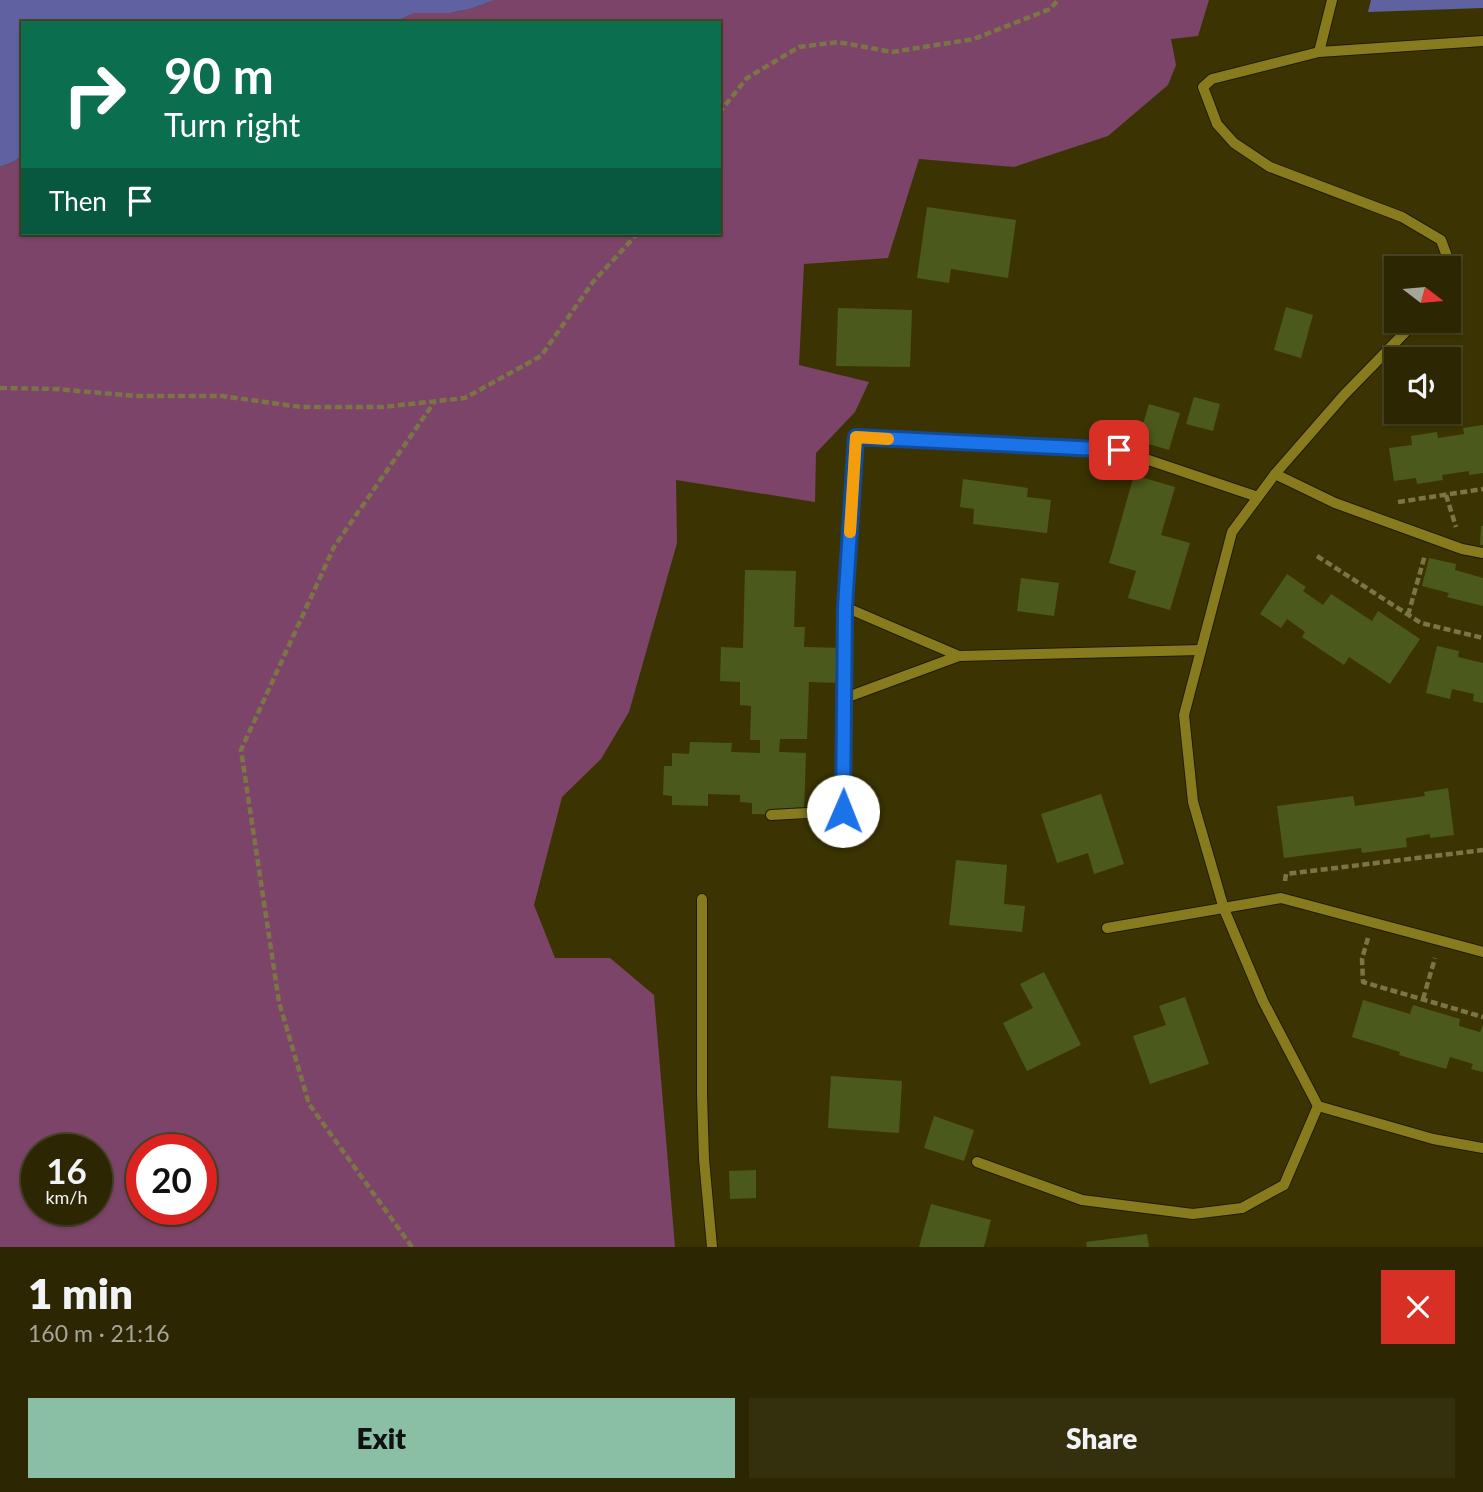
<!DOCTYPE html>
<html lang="en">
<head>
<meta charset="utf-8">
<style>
	body { margin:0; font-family:Lato,sans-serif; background:#342f0c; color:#f1f3f6; height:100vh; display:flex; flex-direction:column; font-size:26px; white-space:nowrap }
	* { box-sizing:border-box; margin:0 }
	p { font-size:23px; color:#a6a599 }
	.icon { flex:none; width:38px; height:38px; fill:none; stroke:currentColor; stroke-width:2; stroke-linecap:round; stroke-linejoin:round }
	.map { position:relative; height:1247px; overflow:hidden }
	.side { display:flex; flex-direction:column; background:#2c2702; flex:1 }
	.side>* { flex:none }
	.guide { position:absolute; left:21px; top:21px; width:700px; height:214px; border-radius:0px; box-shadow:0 2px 5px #0004,0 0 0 2px #484424; background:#0b6e4f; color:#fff; overflow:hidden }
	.needle { width:46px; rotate:106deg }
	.tools { position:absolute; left:1384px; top:256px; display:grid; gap:14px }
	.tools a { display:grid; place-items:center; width:77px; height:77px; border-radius:0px; background:#2c2702; box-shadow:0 2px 5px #0004,0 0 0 2px #484424; font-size:35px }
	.speed { position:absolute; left:21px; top:1134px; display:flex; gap:14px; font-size:35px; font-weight:700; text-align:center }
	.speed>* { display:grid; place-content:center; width:91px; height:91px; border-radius:50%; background:#2c2702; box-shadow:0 2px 5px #0004,0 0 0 2px #484424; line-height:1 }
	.speed small { font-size:18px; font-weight:400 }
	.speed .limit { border:10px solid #d22; background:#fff; color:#111 }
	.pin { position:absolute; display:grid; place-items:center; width:60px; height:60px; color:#fff; margin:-30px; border-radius:14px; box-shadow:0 4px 10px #0006 }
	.me { position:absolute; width:77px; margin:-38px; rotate:1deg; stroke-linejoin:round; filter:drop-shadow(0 0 5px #0008) }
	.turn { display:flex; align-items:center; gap:24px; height:147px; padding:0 28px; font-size:32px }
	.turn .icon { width:91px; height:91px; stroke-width:2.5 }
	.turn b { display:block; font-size:49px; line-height:60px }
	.then { display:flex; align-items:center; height:66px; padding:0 28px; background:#0003; gap:14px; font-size:26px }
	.round { display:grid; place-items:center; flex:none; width:74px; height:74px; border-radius:0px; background:#342f0c }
	.head { display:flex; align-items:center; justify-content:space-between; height:119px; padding:0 28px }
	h1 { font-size:42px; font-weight:800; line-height:52px }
	.action { display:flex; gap:14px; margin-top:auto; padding:14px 28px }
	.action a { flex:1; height:80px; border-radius:0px; background:#8abfa5; color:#111; font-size:28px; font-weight:800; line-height:80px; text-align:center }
	.action a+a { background:#342f0c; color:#f1f3f6 }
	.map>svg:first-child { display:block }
</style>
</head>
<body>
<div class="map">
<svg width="1483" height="1247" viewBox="0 0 1483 1247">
	<rect width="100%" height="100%" fill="#3b3402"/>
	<path fill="#7c4468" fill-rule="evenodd" d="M495,0H1209L1198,36L1171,39L1176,65L1168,85L1108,136L1014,167L919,159L888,258L804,264L799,365L869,382L855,412L816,453L815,502L676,480L677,543L629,712L601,759L562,797L534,905L555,958H610L654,995L675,1247H0V167L15,161L23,154V233H719V23H391L415,13H450L470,9ZM37,1150H96V1209H37ZM142,1150H201V1209H142Z"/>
	<g fill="#6061a1">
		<path d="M0,0H495L470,9L450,13H415L391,23H23V154L15,161L0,167Z"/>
		<path d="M1371,0H1483V8L1368,12Z"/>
	</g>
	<g fill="#4b5a1c">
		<path d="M927,207L1016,220L1008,278L951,269L949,283L917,278Z"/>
		<path d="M1286,307L1313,315L1301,358L1274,350Z"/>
		<path d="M838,308L912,310L910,367L836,366Z"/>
		<path d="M1194,397L1220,404L1213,431L1186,424Z"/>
		<path d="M1149,404L1180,413L1169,450L1138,441Z"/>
		<path d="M1483,425V473L1469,475V471L1442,475L1443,480L1417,484L1416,478L1394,481L1389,448L1412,445L1411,436L1437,432L1438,438L1464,434L1463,428Z"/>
		<path d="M1134,475L1175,487L1161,535L1190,543L1170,610L1128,598L1136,571L1109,563Z"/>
		<path d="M963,479L1028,488L1027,497L1051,500L1047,533L973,524L974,509L960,507Z"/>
		<path d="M1481,526H1483V545H1480Z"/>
		<path d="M1429,558L1456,564L1455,570L1483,578V606L1447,597L1449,593L1422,586Z"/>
		<path d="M745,570L796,571L794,627H805L804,647L844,648L843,683L809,682L807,739H780L779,752L806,753L804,815L752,814V803L740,802V795L708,794V806L672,805V796L663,795L664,766H672V753L689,754L690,742L732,743L731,752L760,753V740H750L751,706L740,705V682L720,681L721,647L743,648Z"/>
		<path d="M1287,574L1306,587L1303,591L1323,605L1331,594L1372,621L1378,611L1420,639L1390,684L1349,657L1344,665L1302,637L1305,632L1287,619L1281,628L1260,614Z"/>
		<path d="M1021,578L1059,583L1054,616L1017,611Z"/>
		<path d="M1437,646L1459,651L1458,657L1483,663V703L1473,701L1474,694L1452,689L1450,699L1426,693Z"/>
		<path d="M1448,788L1454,835L1430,838V834L1406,838L1407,847L1362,853L1361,848L1284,858L1277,806L1353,796L1355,806L1425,796L1424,792Z"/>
		<path d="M1101,794L1124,864L1094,874L1088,853L1057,863L1041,814Z"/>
		<path d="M956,860L1007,865L1004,904L1025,906L1022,932L949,925Z"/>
		<path d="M1044,972L1081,1045L1027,1071L1003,1023L1033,1008L1020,984Z"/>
		<path d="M1185,997L1209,1064L1150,1084L1133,1036L1166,1025L1159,1006Z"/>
		<path d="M1363,1000L1410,1014L1413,1005L1460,1019L1459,1026L1480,1032L1483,1025V1072L1471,1069L1473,1064L1450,1057L1446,1069L1399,1055L1400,1052L1352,1037Z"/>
		<path d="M831,1076L902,1081L899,1133L828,1128Z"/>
		<path d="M934,1116L974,1130L964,1161L924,1148Z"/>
		<path d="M756,1170V1198L730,1199L729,1171Z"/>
		<path d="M931,1204L991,1220L984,1247H919Z"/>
		<path d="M1147,1234L1149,1247H1087L1086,1242Z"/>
	</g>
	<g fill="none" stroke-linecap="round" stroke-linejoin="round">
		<g stroke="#1f1c02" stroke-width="12">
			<g id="service">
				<path d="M1332,0L1319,52L1212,79L1203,87L1217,124L1234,143L1270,167L1402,217L1441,240L1451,267L1449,270"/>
				<path d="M1319,52L1483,41"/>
				<path d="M1417,320L1344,395L1275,474L1232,532L1184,715L1193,802L1224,909L1263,1001L1318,1106L1433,1139L1483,1148"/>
				<path d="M1275,474L1335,503L1462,549L1483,553"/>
				<path d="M845,607V698L959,656"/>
				<path d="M1201,650L959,656L845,607L856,437L1119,450L1258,497"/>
				<path d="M771,815L843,811L845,698"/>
				<path d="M702,899V1095L704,1159L712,1247"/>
				<path d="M1107,928L1281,898L1483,952"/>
				<path d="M977,1162L1082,1200L1193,1214L1242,1208L1284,1185L1318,1106"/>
			</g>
		</g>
		<g stroke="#7b7546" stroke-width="4.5" stroke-dasharray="7 3.5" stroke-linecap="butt">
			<path d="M719,113L747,78L799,47L838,42L892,52L974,39L1050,9L1058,0"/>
			<path d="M0,388L56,389L136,396H222L301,407H382L465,398L541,356L593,282L638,233"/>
			<path d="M1446,495L1456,527"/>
			<path d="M1398,502L1483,489"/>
			<path d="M1317,556L1421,623L1483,638"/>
			<path d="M1408,615L1425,555"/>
			<path d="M1285,881L1286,874L1483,850"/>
			<path d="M1368,938L1362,959L1363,982L1483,1017"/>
			<path d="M1423,999L1435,958"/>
			<path d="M412,1247L309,1104L279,1002L241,750L334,547L435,401"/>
		</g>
		<use href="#service" stroke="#877b1e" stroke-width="10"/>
	</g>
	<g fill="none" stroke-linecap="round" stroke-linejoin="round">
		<g stroke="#114b97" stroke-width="18">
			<path id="route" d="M843,811L845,607L856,437L1119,450"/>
		</g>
		<use href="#route" stroke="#1a73e8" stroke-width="12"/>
		<path stroke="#f59e0b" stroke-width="12" d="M850,532L856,437L888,439"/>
	</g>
</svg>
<div class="tools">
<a><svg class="needle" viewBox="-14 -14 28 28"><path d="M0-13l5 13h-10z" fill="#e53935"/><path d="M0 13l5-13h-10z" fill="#a6a599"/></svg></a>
<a><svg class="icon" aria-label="sound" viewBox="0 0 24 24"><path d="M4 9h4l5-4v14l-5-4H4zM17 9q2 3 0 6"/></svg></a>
</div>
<div class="speed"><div>16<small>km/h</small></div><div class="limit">20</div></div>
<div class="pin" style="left:1119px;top:450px;background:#d93025"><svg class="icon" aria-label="arrive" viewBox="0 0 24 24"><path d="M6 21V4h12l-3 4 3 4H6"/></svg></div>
<svg class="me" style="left:843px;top:811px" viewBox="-20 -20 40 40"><circle r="19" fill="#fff"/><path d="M0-13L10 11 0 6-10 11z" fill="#1a73e8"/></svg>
<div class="guide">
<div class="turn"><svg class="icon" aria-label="right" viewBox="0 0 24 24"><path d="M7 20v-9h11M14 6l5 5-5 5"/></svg><div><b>90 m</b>Turn right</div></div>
<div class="then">Then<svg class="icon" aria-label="arrive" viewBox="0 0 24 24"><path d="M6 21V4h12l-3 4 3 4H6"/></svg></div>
</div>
</div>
<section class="side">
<div class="head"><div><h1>1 min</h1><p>160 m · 21:16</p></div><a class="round" style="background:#d93025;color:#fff"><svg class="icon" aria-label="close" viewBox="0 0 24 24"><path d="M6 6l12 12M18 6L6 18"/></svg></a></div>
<div class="action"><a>Exit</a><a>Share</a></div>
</section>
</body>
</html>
